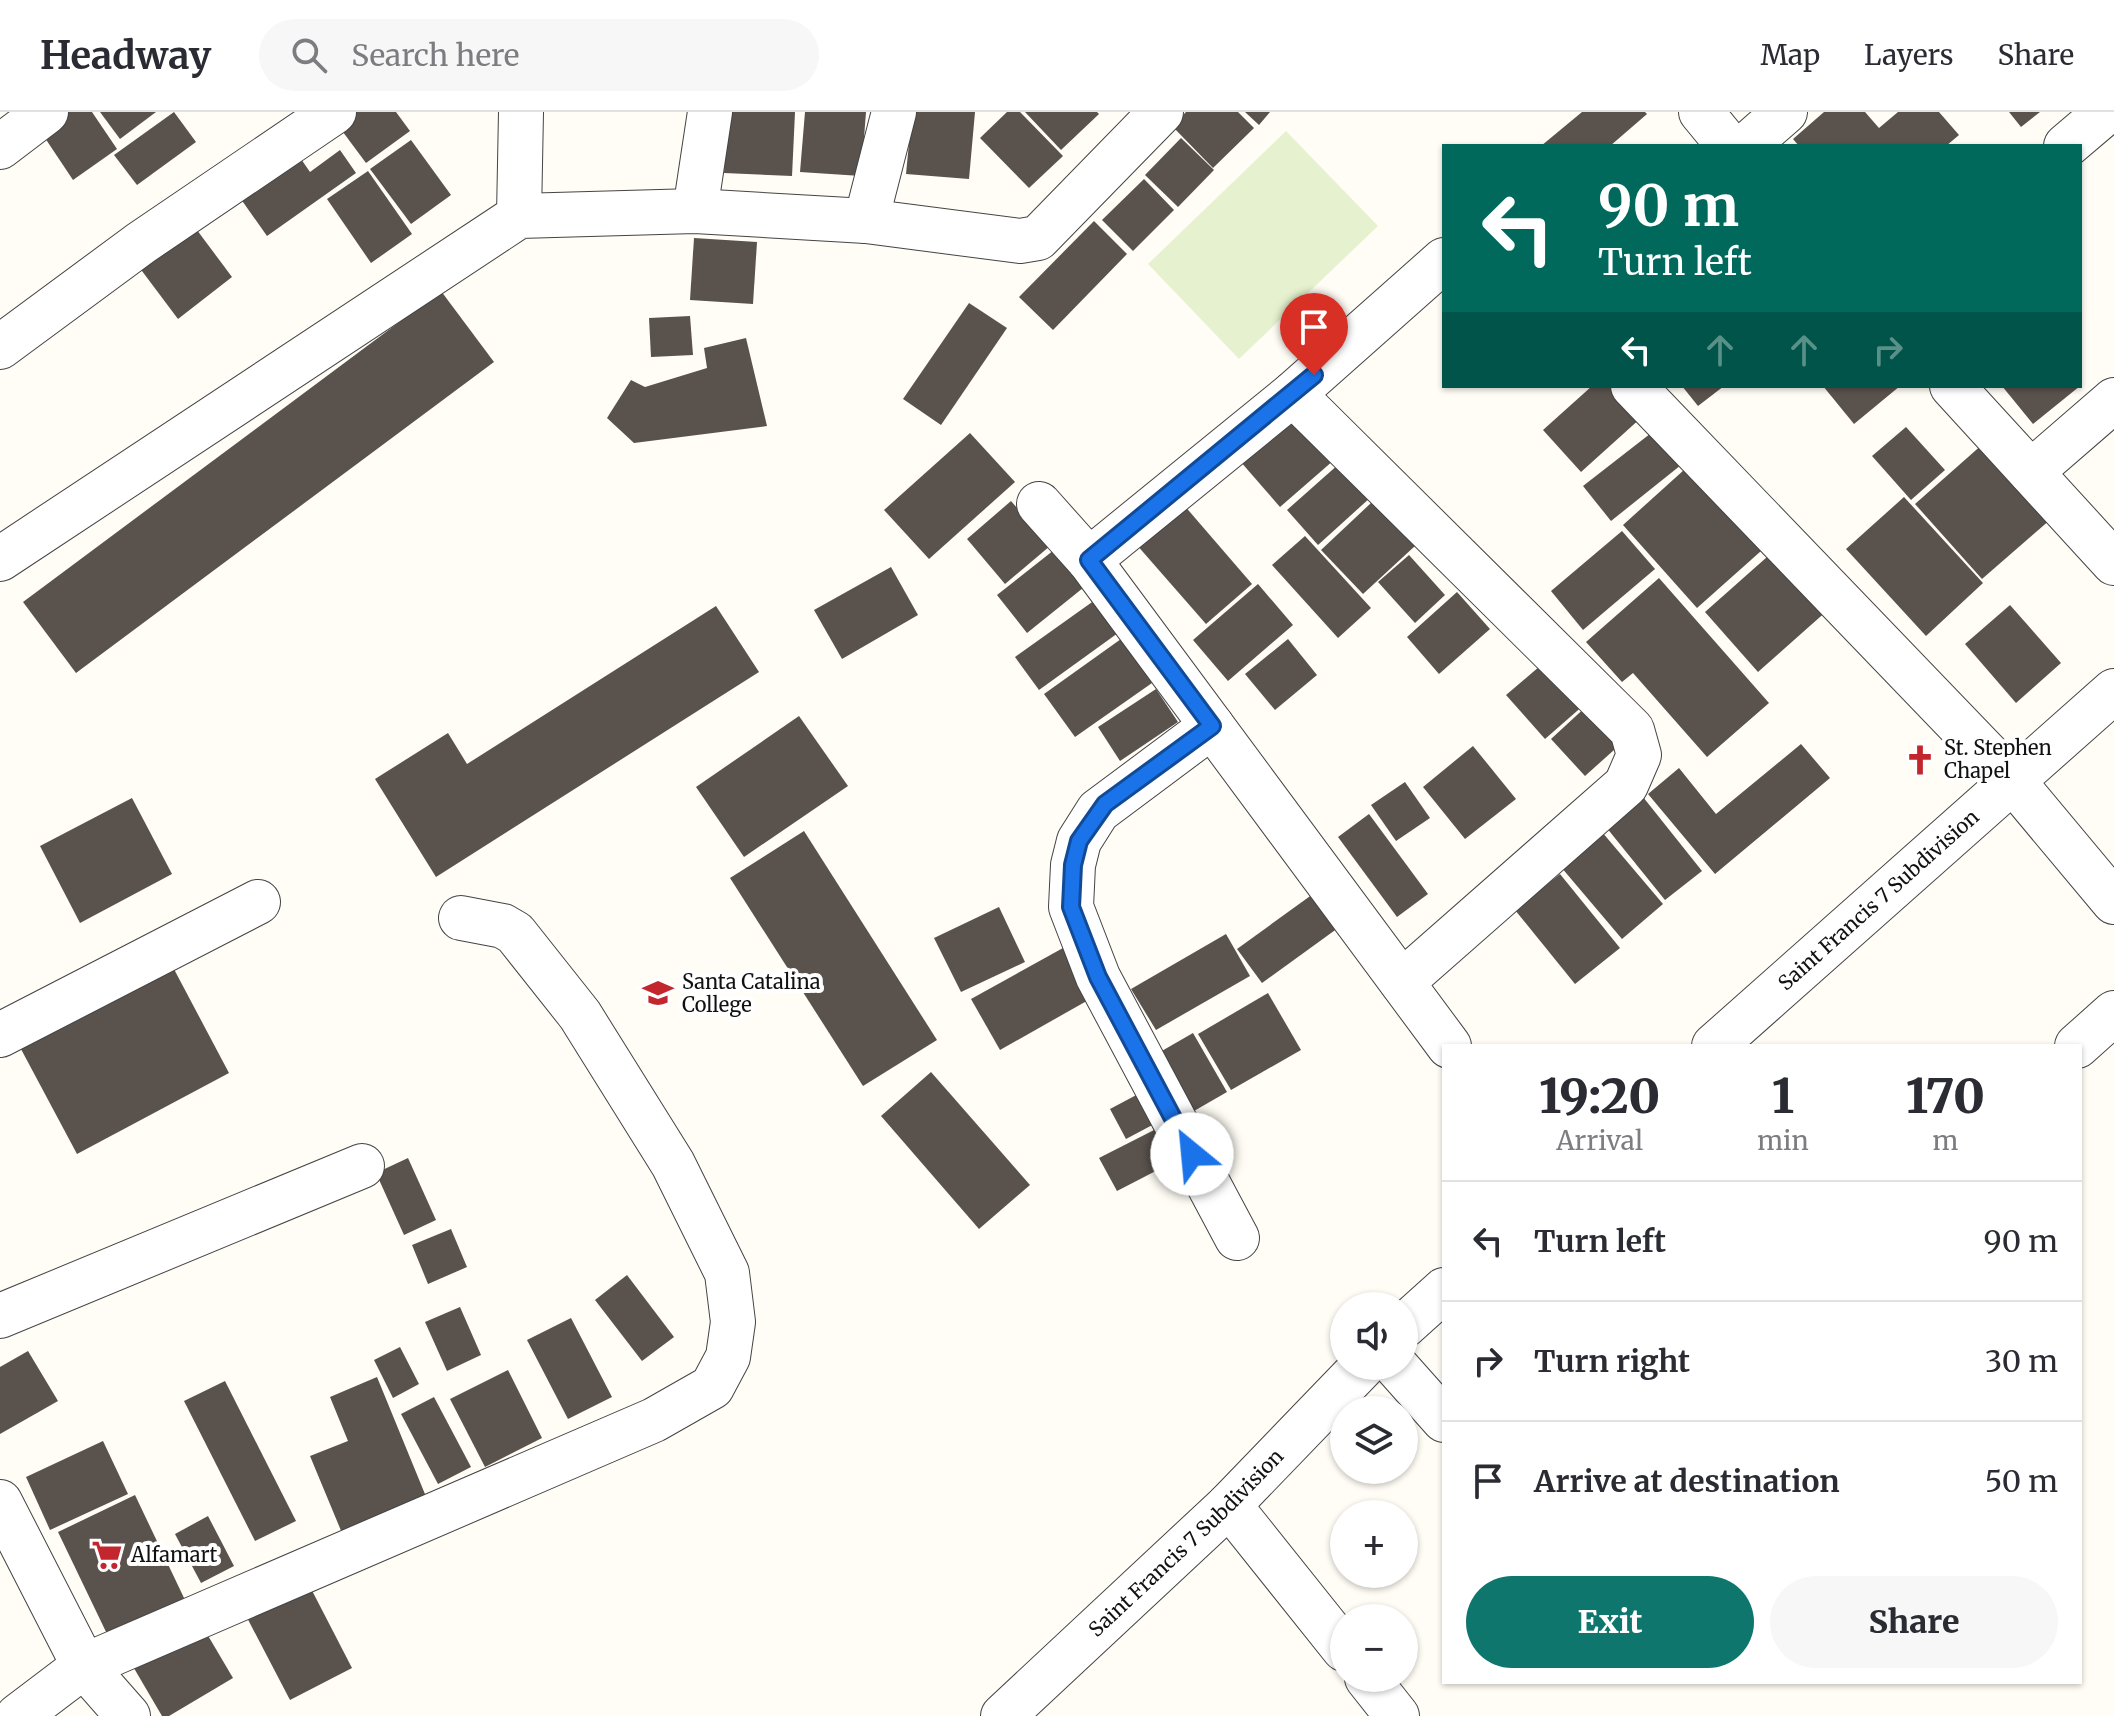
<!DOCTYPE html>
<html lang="en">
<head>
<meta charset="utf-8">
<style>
	body { margin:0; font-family:Merriweather,serif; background:#f7f7f7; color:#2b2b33; height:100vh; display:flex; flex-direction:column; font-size:30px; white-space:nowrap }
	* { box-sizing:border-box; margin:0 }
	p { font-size:26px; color:#7c7c81 }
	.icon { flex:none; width:44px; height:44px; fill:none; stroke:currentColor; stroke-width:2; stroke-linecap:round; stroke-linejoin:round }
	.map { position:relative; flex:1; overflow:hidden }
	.sheet { position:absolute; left:1442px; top:932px; width:640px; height:640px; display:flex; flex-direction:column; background:#fff; border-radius:0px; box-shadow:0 2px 6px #0004 }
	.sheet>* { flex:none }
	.guide { position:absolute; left:1442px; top:32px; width:640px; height:244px; border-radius:0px; box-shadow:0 2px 6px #0004; background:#00695c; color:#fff; overflow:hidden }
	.tools { position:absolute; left:1330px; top:1180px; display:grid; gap:16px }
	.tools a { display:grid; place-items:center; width:88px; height:88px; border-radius:50%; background:#fff; box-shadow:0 2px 6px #0004; font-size:40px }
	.pin { position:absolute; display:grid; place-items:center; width:68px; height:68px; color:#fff; margin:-82px -34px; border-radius:50% 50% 50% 0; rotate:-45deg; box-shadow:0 0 8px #0007 }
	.pin .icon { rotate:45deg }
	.me { position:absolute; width:88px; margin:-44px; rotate:332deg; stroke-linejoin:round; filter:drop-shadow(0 0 6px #0008) }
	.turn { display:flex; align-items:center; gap:28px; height:168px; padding:0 24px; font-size:36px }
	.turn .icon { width:104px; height:104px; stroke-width:2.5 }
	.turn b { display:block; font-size:56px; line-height:68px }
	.lanes { display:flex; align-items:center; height:76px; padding:0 24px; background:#0003; justify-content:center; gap:40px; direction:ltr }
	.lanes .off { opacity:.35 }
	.eta { display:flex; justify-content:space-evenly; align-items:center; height:136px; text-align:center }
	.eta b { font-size:48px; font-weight:800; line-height:56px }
	.primary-button { display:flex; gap:16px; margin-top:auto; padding:16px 24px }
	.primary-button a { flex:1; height:92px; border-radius:48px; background:#0f766e; color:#fff; font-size:32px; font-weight:800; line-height:92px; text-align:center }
	.primary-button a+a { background:#f7f7f7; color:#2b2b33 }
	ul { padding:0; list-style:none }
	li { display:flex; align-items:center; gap:24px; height:120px; padding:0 24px; border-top:2px solid #e1e1e2 }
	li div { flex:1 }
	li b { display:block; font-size:30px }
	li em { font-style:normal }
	header { display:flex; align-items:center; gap:48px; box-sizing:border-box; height:112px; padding:0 40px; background:#fff; border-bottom:2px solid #e1e1e2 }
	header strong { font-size:38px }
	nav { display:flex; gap:44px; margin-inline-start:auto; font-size:28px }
	.search { width:560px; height:72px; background:#f7f7f7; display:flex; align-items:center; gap:20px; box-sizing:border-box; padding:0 28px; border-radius:44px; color:#7c7c81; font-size:30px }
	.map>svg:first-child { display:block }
</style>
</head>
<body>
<header>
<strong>Headway</strong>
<div class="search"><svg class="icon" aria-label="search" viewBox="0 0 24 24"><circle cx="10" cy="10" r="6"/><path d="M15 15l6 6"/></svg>Search here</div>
<nav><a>Map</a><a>Layers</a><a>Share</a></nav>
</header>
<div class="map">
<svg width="2114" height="1604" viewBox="0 0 2114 1604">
	<rect width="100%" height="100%" fill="#fffdf5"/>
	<path fill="#e6f2cf" d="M1286,19L1378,114L1239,247L1148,152Z"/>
	<g fill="#5a524d">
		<path d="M69,0H92L117,37L73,68L41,20Z"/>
		<path d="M100,0H156L120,27Z"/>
		<path d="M174,0L196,30L137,73L114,43Z"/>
		<path d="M354,0H396L410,19L366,51L337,12Z"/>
		<path d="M727,0H795L792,64L724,61Z"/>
		<path d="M805,0H866L861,64L800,60Z"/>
		<path d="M912,0H975L969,67L906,62Z"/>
		<path d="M1007,0H1020L1063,44L1029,76L980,26Z"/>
		<path d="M1025,0H1097L1099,2L1061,38Z"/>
		<path d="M1186,0H1238L1254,16L1213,56L1172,14Z"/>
		<path d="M1245,0H1270L1259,13Z"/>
		<path d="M1582,0H1645L1647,2L1610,34H1541Z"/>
		<path d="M1824,0H1865L1879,16L1898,0H1939L1959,23L1946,34H1799L1793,27Z"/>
		<path d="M2009,0H2040L2021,15Z"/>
		<path d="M1181,26L1214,58L1178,95L1145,63Z"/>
		<path d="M411,28L451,83L411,112L370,57Z"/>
		<path d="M290,31L310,60L340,38L356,61L267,124L231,73Z"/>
		<path d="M368,59L412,122L371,151L327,87Z"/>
		<path d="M1144,67L1174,98L1133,139L1102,108Z"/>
		<path d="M185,102L232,165L178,207L130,143Z"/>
		<path d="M1094,109L1127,142L1053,218L1019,185Z"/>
		<path d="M694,126L757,130L753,192L690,188Z"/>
		<path d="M441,179L494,250L76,561L23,490Z"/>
		<path d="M969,191L1007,216L941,313L903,287Z"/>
		<path d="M690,204L693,243L651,245L649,206Z"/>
		<path d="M746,226L767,314L634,331L607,306L631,268L645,275L707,256L704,236Z"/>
		<path d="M1592,274H1614L1642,305L1581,360L1543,318Z"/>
		<path d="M1682,274H1724L1698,294Z"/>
		<path d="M1823,274H1900L1854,312Z"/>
		<path d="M2002,274H2080L2033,312Z"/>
		<path d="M1294,302L1334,348L1280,395L1240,349Z"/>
		<path d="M1664,311L1691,345L1611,409L1583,374Z"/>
		<path d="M1906,315L1945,358L1911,388L1872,344Z"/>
		<path d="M970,321L1015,370L929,447L884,398Z"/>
		<path d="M1984,331L2051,407L1982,467L1915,392Z"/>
		<path d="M1695,348L1770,431L1697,496L1623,413Z"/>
		<path d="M1340,351L1371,385L1318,433L1287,398Z"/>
		<path d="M1387,376L1429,421L1363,482L1321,438Z"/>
		<path d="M1904,385L1983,471L1926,524L1846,437Z"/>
		<path d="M1011,389L1050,434L1005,472L967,427Z"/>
		<path d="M1183,392L1252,472L1206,512L1136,432Z"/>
		<path d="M1622,419L1655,457L1583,518L1551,479Z"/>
		<path d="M1305,424L1371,496L1338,526L1272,453Z"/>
		<path d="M1776,437L1829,497L1758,560L1705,500Z"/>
		<path d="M1054,438L1083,476L1027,521L997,483Z"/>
		<path d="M1409,443L1445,483L1415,511L1378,470Z"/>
		<path d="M891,455L918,503L842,547L814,498Z"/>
		<path d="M1659,466L1769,591L1707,645L1633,561L1622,570L1586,530Z"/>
		<path d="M1258,472L1293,513L1228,569L1193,528Z"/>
		<path d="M1457,480L1490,517L1439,562L1407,525Z"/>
		<path d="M1095,488L1118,521L1039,578L1015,545Z"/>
		<path d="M2010,493L2061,551L2016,591L1965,532Z"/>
		<path d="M716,494L759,560L436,765L375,667L448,621L467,652Z"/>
		<path d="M1121,527L1152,571L1075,625L1044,582Z"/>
		<path d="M1288,527L1317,563L1275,598L1245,562Z"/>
		<path d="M1547,548L1585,592L1545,627L1506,583Z"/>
		<path d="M1156,577L1178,610L1120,649L1098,615Z"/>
		<path d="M1590,591L1624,629L1585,664L1551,627Z"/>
		<path d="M799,604L848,674L744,745L696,675Z"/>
		<path d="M1801,632L1830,666L1715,762L1648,682L1679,656L1716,702Z"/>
		<path d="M1473,634L1516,687L1465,727L1423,675Z"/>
		<path d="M1405,670L1430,706L1396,729L1371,693Z"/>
		<path d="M1643,685L1702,759L1665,788L1606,715Z"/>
		<path d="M132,686L172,762L80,811L40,734Z"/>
		<path d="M1369,702L1428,782L1397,805L1338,725Z"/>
		<path d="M804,719L937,928L863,974L730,766Z"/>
		<path d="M1602,720L1663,792L1622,827L1561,755Z"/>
		<path d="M1560,762L1620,836L1575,872L1515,798Z"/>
		<path d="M1313,782L1338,816L1262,871L1237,837Z"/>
		<path d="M999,795L1025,850L961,880L934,826Z"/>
		<path d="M1226,822L1250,864L1156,918L1131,877Z"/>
		<path d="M1063,836L1092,886L1000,938L971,887Z"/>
		<path d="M167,844L229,961L77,1042L14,924Z"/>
		<path d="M1268,881L1301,938L1231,978L1198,922Z"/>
		<path d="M1193,921L1227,980L1194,999L1160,940Z"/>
		<path d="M931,960L1030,1073L979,1117L881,1004Z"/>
		<path d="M1142,980L1158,1010L1126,1027L1110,997Z"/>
		<path d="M1160,1015L1177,1048L1117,1079L1099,1046Z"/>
		<path d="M408,1046L436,1108L404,1123L376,1061Z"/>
		<path d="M451,1117L467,1155L428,1172L412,1133Z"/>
		<path d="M627,1163L674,1225L642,1249L595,1188Z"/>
		<path d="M460,1195L481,1243L447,1259L425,1210Z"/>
		<path d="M571,1206L612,1285L568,1307L527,1228Z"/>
		<path d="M400,1235L419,1272L393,1286L374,1248Z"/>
		<path d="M28,1239L58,1289L0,1322V1255Z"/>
		<path d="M508,1258L542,1326L485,1355L450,1287Z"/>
		<path d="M377,1265L427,1387L342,1421L310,1344L348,1329L330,1285Z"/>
		<path d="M225,1269L296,1409L255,1429L184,1289Z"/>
		<path d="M434,1285L471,1355L438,1372L401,1302Z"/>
		<path d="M103,1329L128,1382L50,1418L26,1365Z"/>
		<path d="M135,1383L185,1488L108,1524L58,1420Z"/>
		<path d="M208,1404L234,1454L201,1471L175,1422Z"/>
		<path d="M305,1465L352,1556L290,1588L243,1498Z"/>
		<path d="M197,1505L233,1566L169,1604H162L128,1546Z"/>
	</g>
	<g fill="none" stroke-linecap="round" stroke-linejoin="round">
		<g stroke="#444" stroke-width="46">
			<g id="minor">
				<path d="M1701,0L1729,34"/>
				<path d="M1746,34L1785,0"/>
				<path d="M2066,34L2106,0"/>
				<path d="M0,35L46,0"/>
				<path d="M695,99L710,0"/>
				<path d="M519,104L521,0"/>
				<path d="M866,109L894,0"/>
				<path d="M0,235L141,131L334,0"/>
				<path d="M1633,274L2012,668L2114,790"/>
				<path d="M1952,274L2114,451"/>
				<path d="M1293,282L1632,618L1639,643L1626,673L1402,870"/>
				<path d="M2031,360L2114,288"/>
				<path d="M1039,392L1089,448L1449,934"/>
				<path d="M0,447L519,104L695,99L866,109L1020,129L1038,126L1161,0"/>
				<path d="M1089,448L1293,282L1444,148"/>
				<path d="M1212,614L1098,699L1079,729L1073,753L1071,795L1098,865L1237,1126"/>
				<path d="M0,923L258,790"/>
				<path id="s1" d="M1714,934L2114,579"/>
				<path d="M2077,934L2114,901"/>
				<path d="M0,1204L362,1054"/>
				<path d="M1404,1214L1444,1178"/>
				<path d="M1396,1254L1444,1308"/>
				<path d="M0,1390L84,1554L128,1604"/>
				<path d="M1229,1393L1344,1537"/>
				<path d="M1367,1566L1397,1604"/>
				<path d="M18,1604L84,1554L654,1308L712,1275L728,1245L733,1210L727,1161L673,1052L580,903L515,821L503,814L461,806"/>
				<path id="s2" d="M1003,1604L1229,1393L1363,1254"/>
			</g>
		</g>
		<use href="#minor" stroke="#fff" stroke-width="44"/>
	</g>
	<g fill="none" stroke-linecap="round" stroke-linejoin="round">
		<g stroke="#114b97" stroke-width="20">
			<path id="route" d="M1192,1042L1098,865L1071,795L1073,753L1079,729L1105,692L1212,614L1089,448L1314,263"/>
		</g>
		<use href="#route" stroke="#1a73e8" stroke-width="14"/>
	</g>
	<defs>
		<g id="church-bare" transform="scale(2.4)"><path d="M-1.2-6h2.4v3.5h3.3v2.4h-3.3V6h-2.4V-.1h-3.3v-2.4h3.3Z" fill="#c4262e" stroke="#fff" stroke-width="2.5" paint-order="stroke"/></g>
		<g id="university-bare" transform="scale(2.4)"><path d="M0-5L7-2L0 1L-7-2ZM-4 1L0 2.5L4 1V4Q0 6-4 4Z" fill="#c4262e" stroke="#fff" stroke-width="2.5" paint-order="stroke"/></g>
		<g id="supermarket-bare" transform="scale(2.4)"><path d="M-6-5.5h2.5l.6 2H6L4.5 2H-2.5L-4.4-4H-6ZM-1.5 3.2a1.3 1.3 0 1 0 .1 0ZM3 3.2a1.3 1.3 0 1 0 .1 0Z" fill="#c4262e" stroke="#fff" stroke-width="2.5" paint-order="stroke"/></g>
	</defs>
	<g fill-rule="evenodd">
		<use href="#church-bare" x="1920" y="648"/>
		<use href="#university-bare" x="658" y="881"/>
		<use href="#supermarket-bare" x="107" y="1443"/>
	</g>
	<g text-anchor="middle" stroke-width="8" stroke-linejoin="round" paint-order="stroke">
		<g font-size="20" fill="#111" stroke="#fff" text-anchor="start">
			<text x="1944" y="643">St. Stephen<tspan x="1944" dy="23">Chapel</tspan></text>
			<text x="682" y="877">Santa Catalina<tspan x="682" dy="23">College</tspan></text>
			<text x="131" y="1450">Alfamart</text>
		</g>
		<g font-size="20" fill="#111" stroke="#fff">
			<text dy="7" stroke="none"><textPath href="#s1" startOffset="220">Saint Francis 7 Subdivision</textPath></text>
			<text dy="7" stroke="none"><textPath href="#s2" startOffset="252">Saint Francis 7 Subdivision</textPath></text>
		</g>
	</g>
</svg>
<div class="tools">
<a><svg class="icon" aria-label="sound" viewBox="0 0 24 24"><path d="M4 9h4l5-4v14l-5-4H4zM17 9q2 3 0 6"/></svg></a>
<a><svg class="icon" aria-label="layers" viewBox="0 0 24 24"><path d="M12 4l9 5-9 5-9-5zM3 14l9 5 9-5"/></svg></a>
<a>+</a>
<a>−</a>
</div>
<div class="pin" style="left:1314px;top:263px;background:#d93025"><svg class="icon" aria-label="arrive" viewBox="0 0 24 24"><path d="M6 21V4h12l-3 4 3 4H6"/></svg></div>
<svg class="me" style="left:1192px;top:1042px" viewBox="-20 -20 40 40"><circle r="19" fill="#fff"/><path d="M0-13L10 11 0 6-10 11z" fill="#1a73e8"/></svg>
<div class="guide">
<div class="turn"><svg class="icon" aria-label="left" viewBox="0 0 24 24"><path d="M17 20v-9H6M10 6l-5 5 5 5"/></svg><div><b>90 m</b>Turn left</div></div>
<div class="lanes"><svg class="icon" aria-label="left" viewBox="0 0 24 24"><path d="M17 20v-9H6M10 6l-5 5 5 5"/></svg><svg class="icon off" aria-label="ahead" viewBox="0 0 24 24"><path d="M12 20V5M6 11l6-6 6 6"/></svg><svg class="icon off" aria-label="ahead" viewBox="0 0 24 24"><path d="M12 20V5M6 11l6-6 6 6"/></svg><svg class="icon off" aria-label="right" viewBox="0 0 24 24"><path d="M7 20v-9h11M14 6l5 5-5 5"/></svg></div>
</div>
<section class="sheet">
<div class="eta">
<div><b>19:20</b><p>Arrival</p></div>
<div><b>1</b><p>min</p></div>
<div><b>170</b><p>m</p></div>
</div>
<ul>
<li><svg class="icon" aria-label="left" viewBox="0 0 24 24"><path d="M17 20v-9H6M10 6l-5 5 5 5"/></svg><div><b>Turn left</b></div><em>90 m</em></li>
<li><svg class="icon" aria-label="right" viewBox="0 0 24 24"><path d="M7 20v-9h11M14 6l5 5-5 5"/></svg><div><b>Turn right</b></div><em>30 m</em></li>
<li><svg class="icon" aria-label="arrive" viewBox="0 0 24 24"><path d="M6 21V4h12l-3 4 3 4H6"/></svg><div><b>Arrive at destination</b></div><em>50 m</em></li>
</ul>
<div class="primary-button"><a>Exit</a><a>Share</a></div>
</section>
</div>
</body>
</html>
